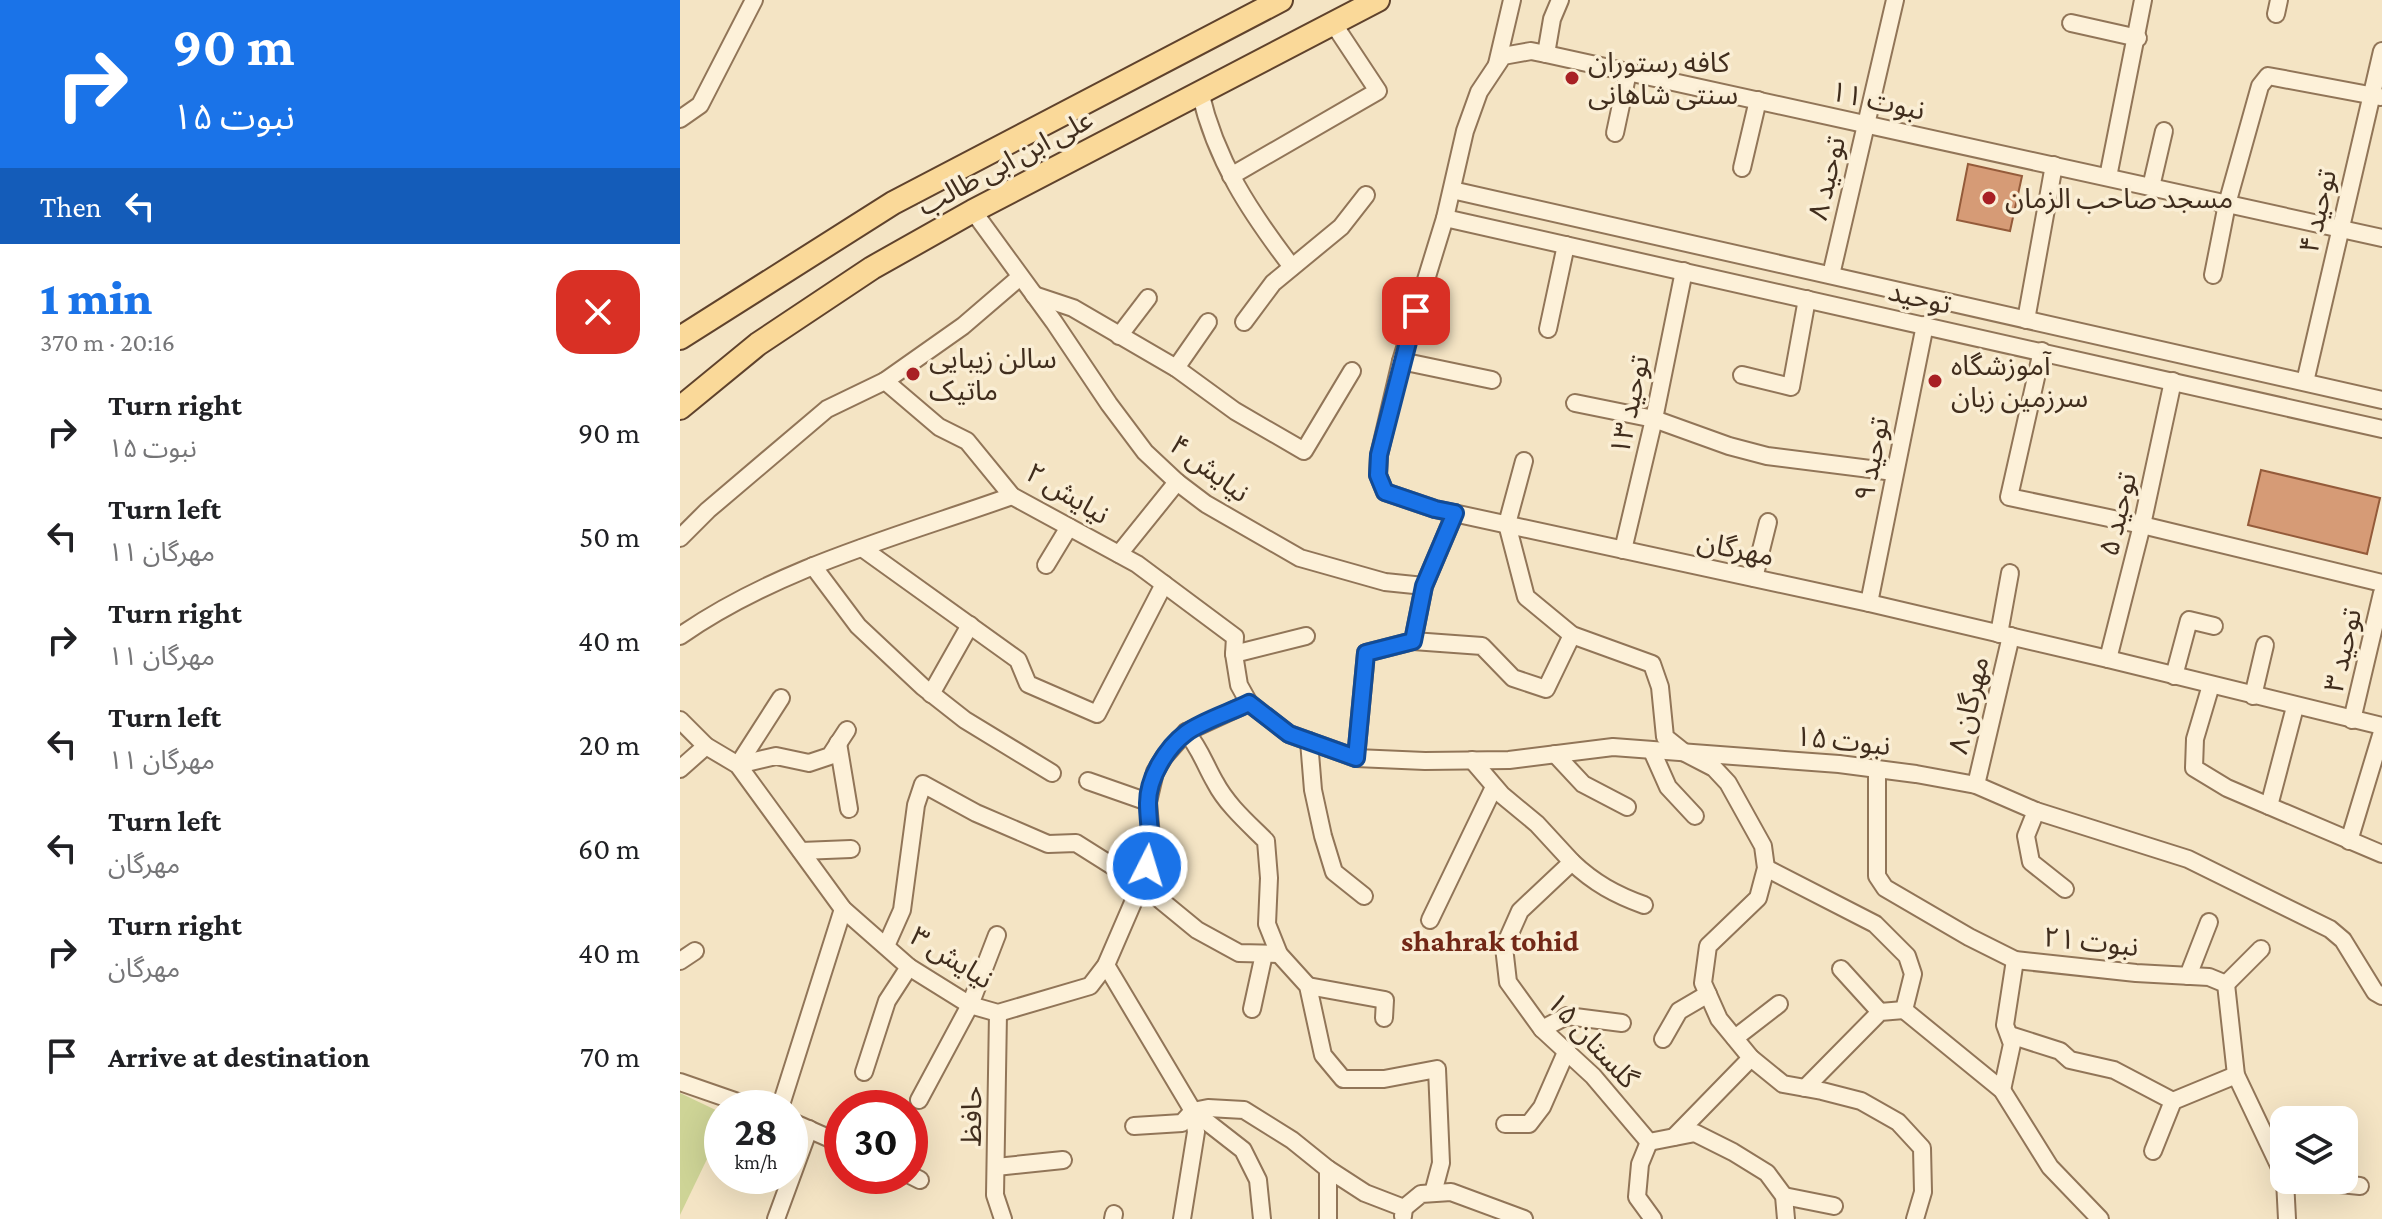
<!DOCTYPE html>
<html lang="en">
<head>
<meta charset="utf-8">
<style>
	body { margin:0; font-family:"Crimson Pro","Noto Sans Arabic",serif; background:#f6f6f6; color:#202124; height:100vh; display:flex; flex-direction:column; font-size:30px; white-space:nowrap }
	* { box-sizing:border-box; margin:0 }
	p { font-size:26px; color:#757577 }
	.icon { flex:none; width:44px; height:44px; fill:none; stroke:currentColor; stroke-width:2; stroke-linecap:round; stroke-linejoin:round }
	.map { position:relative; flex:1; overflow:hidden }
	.details { display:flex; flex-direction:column; background:#fff; width:680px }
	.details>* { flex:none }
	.banner { background:#1a73e8; color:#fff; overflow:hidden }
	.buttons { position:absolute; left:1590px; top:1106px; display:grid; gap:16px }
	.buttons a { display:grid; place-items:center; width:88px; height:88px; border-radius:16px; background:#fff; box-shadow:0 8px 32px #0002; font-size:40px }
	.speed { position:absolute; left:24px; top:1090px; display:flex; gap:16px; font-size:40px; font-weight:700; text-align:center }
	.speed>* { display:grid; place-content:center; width:104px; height:104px; border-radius:50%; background:#fff; box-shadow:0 8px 32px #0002; line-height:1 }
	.speed small { font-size:20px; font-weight:400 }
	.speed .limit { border:12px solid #d22; background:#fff; color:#111 }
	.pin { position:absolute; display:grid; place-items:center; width:68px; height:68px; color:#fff; margin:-34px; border-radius:16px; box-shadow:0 4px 12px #0006 }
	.me { position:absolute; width:88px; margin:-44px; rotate:5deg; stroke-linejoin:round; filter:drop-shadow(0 0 6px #0008) }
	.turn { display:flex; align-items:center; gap:28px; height:168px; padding:0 40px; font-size:36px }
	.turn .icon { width:104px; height:104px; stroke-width:2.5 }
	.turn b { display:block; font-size:56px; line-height:68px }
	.then { display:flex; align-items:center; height:76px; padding:0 40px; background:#0003; gap:16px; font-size:30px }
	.round { display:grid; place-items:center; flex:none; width:84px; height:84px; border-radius:24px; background:#f6f6f6 }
	.head { display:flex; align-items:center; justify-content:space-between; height:136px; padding:0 40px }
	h1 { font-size:48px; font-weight:800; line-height:60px; color:#1a73e8 }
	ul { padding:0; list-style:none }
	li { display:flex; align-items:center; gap:24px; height:104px; padding:0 40px }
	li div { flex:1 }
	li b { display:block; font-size:30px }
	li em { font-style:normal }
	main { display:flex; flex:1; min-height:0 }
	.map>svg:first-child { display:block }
</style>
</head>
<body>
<main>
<section class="details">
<div class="banner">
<div class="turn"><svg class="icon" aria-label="right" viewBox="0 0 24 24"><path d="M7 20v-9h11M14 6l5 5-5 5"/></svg><div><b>90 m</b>نبوت ۱۵</div></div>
<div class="then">Then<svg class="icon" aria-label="left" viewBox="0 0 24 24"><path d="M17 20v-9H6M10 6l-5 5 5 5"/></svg></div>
</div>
<div class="head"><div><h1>1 min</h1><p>370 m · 20:16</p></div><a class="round" style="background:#d93025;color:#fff"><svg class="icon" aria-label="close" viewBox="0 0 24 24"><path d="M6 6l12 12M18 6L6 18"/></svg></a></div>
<ul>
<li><svg class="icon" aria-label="right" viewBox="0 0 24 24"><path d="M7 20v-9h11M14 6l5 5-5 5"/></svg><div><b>Turn right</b><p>نبوت ۱۵</p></div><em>90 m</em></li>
<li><svg class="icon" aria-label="left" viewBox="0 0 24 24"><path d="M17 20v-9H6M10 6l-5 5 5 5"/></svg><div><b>Turn left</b><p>مهرگان ۱۱</p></div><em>50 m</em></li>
<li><svg class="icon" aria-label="right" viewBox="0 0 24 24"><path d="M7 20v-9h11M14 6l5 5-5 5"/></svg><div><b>Turn right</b><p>مهرگان ۱۱</p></div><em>40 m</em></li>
<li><svg class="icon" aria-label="left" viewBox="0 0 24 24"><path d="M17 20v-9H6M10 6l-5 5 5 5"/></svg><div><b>Turn left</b><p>مهرگان ۱۱</p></div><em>20 m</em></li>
<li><svg class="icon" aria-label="left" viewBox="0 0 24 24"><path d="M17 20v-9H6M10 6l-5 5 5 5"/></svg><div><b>Turn left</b><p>مهرگان</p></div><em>60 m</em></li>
<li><svg class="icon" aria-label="right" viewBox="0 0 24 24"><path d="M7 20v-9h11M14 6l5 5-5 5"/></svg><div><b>Turn right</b><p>مهرگان</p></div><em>40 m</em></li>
<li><svg class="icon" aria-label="arrive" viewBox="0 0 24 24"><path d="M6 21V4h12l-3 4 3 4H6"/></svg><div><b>Arrive at destination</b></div><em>70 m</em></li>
</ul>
</section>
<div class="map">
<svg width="1702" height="1219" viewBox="0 0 1702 1219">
	<rect width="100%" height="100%" fill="#f4e4c4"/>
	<path fill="#ced496" d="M0,1093L42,1113V1128L0,1215Z"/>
	<g fill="#d69b76" stroke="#945b3a" stroke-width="2">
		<path d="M1288,164L1342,176L1330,231L1277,220Z"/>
		<path d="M1581,470L1700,498L1687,554L1568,525Z"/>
	</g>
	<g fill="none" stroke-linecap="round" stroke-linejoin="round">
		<g stroke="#917558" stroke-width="20">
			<g id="minor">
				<path d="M1596,14L1599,0"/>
				<path d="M1391,23L1458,38"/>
				<path d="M866,54L872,19L880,0"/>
				<path d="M817,64L832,0"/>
				<path d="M520,92C536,161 570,212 612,267"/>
				<path d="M0,119L20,105L74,0"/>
				<path d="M935,133L948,72"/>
				<path d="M1062,168L1078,100"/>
				<path d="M551,176L698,91L653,23"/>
				<path d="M1428,177L1463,0"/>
				<path d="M1471,187L1484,131"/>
				<path d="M772,190L1702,400"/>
				<path d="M293,211L374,322L429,404L465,452L497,482L526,504L620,558L705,582L744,586"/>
				<path d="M765,218L1702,429"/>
				<path d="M1702,238L866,54L851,51L823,56L799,92L785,131L765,218L721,361L699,455L698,475L705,492L755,509L1189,603L1428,659L1702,726"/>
				<path d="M1151,275L1215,0"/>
				<path d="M1533,275L1547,204L1580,86L1588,76L1700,97"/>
				<path d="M354,295L393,308L496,368L555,411L624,451L672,371"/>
				<path d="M1346,320L1374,165"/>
				<path d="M564,322L593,283L661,227L686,195"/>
				<path d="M868,329L886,245"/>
				<path d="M439,336L468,298"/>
				<path d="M1362,351L1329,497L1462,525L1702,583"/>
				<path d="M721,361L812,380"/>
				<path d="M496,368L528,322"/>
				<path d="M1062,375L1111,387L1127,299"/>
				<path d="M205,381L283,326L340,277"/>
				<path d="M1625,382L1702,51"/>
				<path d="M895,403L974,419L1049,446L1087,456L1214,472"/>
				<path d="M844,461L827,524L846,597L892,635L972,664L980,687L985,737L1005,753L1034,768L1048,783L1083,846L1086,868L1078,898L1028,946L1023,983L1039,1019L1071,1058L1103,1084L1142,1091L1181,1101L1218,1122L1242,1148L1243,1192L1235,1219"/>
				<path d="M0,538L28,510L147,409L205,381L259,427L287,441L332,496L457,564L555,637L554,654L559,685L569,703L609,734L676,758L745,761L829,760L933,747L1159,764L1236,774L1296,785L1356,811L1508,859L1650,929L1663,940L1695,992L1702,996"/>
				<path d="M182,548L338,660L348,684L417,714L484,584"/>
				<path d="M943,550L974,419L1004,271"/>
				<path d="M439,554L497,482"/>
				<path d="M366,565L389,527"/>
				<path d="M133,566L178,626L243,687L285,720L372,773"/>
				<path d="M1074,578L1088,522"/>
				<path d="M1189,603L1245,325"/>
				<path d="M1319,634L1330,573"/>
				<path d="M0,636C99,567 220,536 332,496"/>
				<path d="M733,641L802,646L833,678L866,689L892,635"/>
				<path d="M554,654L626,636"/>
				<path d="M1428,659L1462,525L1493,381"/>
				<path d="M1494,676L1509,620L1534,626"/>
				<path d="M1531,685L1515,739L1514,768L1547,788L1589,806"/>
				<path d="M251,694L290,625"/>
				<path d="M1573,696L1585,645"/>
				<path d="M1615,707L1589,806L1702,854"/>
				<path d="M0,720L26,746L58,765L163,909L229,967L290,1005L318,1013L410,986L426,965L461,884L472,848L468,802L475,772L484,757L506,732L569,703"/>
				<path d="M1672,720L1702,593"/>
				<path d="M506,732C520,748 525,765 535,782C547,805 568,823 586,841L589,878L587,924L599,954L628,986L643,1055L663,1079H704L757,1069L761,1163L753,1193"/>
				<path d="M629,741L633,790L643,836L654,872L684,896"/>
				<path d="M158,743L169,809"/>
				<path d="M972,751L988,787L1015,816"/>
				<path d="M875,754L903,784L947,807"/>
				<path d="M676,758L686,653L733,641L744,586L775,513"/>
				<path d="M792,760L822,795L857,824L892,862L840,911L824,947L828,982L862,1029L913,1076L969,1142L1015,1133L1053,1152L1087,1173L1104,1196L1106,1219"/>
				<path d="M58,765L96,756L129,763L150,756L167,730"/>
				<path d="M58,765L101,698"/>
				<path d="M0,769L26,746"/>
				<path d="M1197,769V876L1205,888L1289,937L1335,960L1456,973L1529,977L1546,984L1556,1075L1604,1176"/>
				<path d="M408,781L468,802"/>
				<path d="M1296,785L1331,636"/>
				<path d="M1356,811L1346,836L1351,862L1385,889"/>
				<path d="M1669,841L1702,732"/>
				<path d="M121,851L171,849"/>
				<path d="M892,862C914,883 936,895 964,905"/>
				<path d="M1086,868L1195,924L1227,956L1233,974L1224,1010L1322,1090L1370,1167L1420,1219"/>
				<path d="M750,920L814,787"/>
				<path d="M206,946L222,910L236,805L243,784L296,813L368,844L396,843L461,884L517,930L559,953L599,954"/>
				<path d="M0,961L15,951"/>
				<path d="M426,965L513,1111L528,1108L564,1110L612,1140L648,1169V1219"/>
				<path d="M1161,969L1200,1012"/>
				<path d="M1508,976L1529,922"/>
				<path d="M1546,984L1581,949"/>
				<path d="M628,986L705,1000L704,1018"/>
				<path d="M572,1009L584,954"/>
				<path d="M318,1013L315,1195L323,1219"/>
				<path d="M862,1029L887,1016L942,1023"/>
				<path d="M1330,1035L1380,1051L1390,1060L1434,1070L1493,1101"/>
				<path d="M1055,1038L1099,1004"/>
				<path d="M983,1039L999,1011L1028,994"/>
				<path d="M184,1072L207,1001L229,967"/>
				<path d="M0,1082L75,1108"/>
				<path d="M1125,1088L1200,1012L1224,1010"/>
				<path d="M1322,1090L1332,1044L1325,1025L1335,960"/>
				<path d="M239,1100L290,1005L317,935"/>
				<path d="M100,1108L163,909"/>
				<path d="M513,1111L563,1150L578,1180L582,1219"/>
				<path d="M110,1121L162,1144"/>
				<path d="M825,1124H849L862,1107L887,1050"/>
				<path d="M454,1126L502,1123L513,1111"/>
				<path d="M994,1137L1071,1058"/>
				<path d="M969,1142L960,1164L957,1197L973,1219"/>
				<path d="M1473,1151L1493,1101L1556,1075"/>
				<path d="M316,1167L383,1160"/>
				<path d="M648,1169L685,1193L724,1208L723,1216"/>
				<path d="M230,1175L240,1180"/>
				<path d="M1605,1180L1607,1219"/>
				<path d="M1620,1180L1680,1186"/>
				<path d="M1104,1196L1154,1206"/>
				<path d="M724,1208L741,1194L771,1192L844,1219"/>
				<path d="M96,1219L129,1129"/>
				<path d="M433,1219L434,1214"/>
				<path d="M502,1219L516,1132L513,1111"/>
			</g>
		</g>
		<g stroke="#5f422c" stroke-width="26">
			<g id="major">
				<path d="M0,338L213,203L601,0"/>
				<path d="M0,408L78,344L192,268L293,211L698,0"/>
			</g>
		</g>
		<use href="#minor" stroke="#fdf1d9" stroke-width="16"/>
		<use href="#major" stroke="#fad999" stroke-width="22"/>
	</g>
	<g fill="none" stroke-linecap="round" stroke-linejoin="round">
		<g stroke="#114b97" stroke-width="20">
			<path id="route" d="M467,866C474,842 468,827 468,803C468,778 486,748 506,733C522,721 551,712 569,703L609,734L676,758L686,653L733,641L744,586L775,513L755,509L705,492L698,475L699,455L736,311"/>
		</g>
		<use href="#route" stroke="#1a73e8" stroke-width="14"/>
	</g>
	<g fill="#a82024" stroke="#faeed5" stroke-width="3">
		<circle cx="892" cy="78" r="8"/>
		<circle cx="1309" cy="198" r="8"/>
		<circle cx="233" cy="374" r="8"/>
		<circle cx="1255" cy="381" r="8"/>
	</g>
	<g text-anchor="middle" stroke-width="7" stroke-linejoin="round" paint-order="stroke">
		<g font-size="28" fill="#402d1d" stroke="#faeed5" text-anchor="start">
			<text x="908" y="72">کافه رستوران<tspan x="908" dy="32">سنتی شاهانی</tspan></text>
			<text x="1325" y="208">مسجد صاحب الزمان</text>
			<text x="249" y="368">سالن زیبایی<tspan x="249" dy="32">ماتیک</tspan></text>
			<text x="1271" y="375">آموزشگاه<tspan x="1271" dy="32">سرزمین زبان</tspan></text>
		</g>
		<g font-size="28" fill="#402d1d" stroke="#faeed5">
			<text transform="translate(1198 100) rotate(12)" y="10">نبوت ۱۱</text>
			<text transform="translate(325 162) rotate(-28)" y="10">علی ابن ابی طالب</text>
			<text transform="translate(1146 178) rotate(-77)" y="10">توحید ۸</text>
			<text transform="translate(1637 211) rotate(-77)" y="10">توحید ۴</text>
			<text transform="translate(1240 297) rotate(13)" y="10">توحید</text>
			<text transform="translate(949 405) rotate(-78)" y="10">توحید ۱۳</text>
			<text transform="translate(1191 459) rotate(-79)" y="10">توحید ۹</text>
			<text transform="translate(530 468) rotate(37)" y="10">نیایش ۴</text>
			<text transform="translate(388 493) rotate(31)" y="10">نیایش ۲</text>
			<text transform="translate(1437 514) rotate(-77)" y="10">توحید ۵</text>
			<text transform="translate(1056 548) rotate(12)" y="10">مهرگان</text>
			<text transform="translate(1662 650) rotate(-77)" y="10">توحید ۳</text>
			<text transform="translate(1288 705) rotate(-77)" y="10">مهرگان ۸</text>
			<text transform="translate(1163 740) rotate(6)" y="10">نبوت ۱۵</text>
			<text transform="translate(1411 941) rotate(6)" y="10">نبوت ۲۱</text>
			<text transform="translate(272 957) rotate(32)" y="10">نیایش ۳</text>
			<text transform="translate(913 1040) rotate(47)" y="10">گلستان ۱۵</text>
			<text transform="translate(291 1116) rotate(-89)" y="10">حافظ</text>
		</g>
		<g font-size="30" font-weight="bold" fill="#722817" stroke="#faeed5">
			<text x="810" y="951">shahrak tohid</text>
		</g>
	</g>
</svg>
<div class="buttons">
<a><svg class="icon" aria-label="layers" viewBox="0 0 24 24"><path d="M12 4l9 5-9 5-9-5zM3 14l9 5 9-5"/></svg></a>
</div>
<div class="speed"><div>28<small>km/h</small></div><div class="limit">30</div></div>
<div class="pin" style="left:736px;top:311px;background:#d93025"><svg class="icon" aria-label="arrive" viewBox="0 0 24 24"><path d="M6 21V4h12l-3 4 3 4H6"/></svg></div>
<svg class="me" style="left:467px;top:866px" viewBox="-20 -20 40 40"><circle r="17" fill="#1a73e8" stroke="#fff" stroke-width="3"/><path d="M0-11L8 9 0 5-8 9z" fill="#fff"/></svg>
</div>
</main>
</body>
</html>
